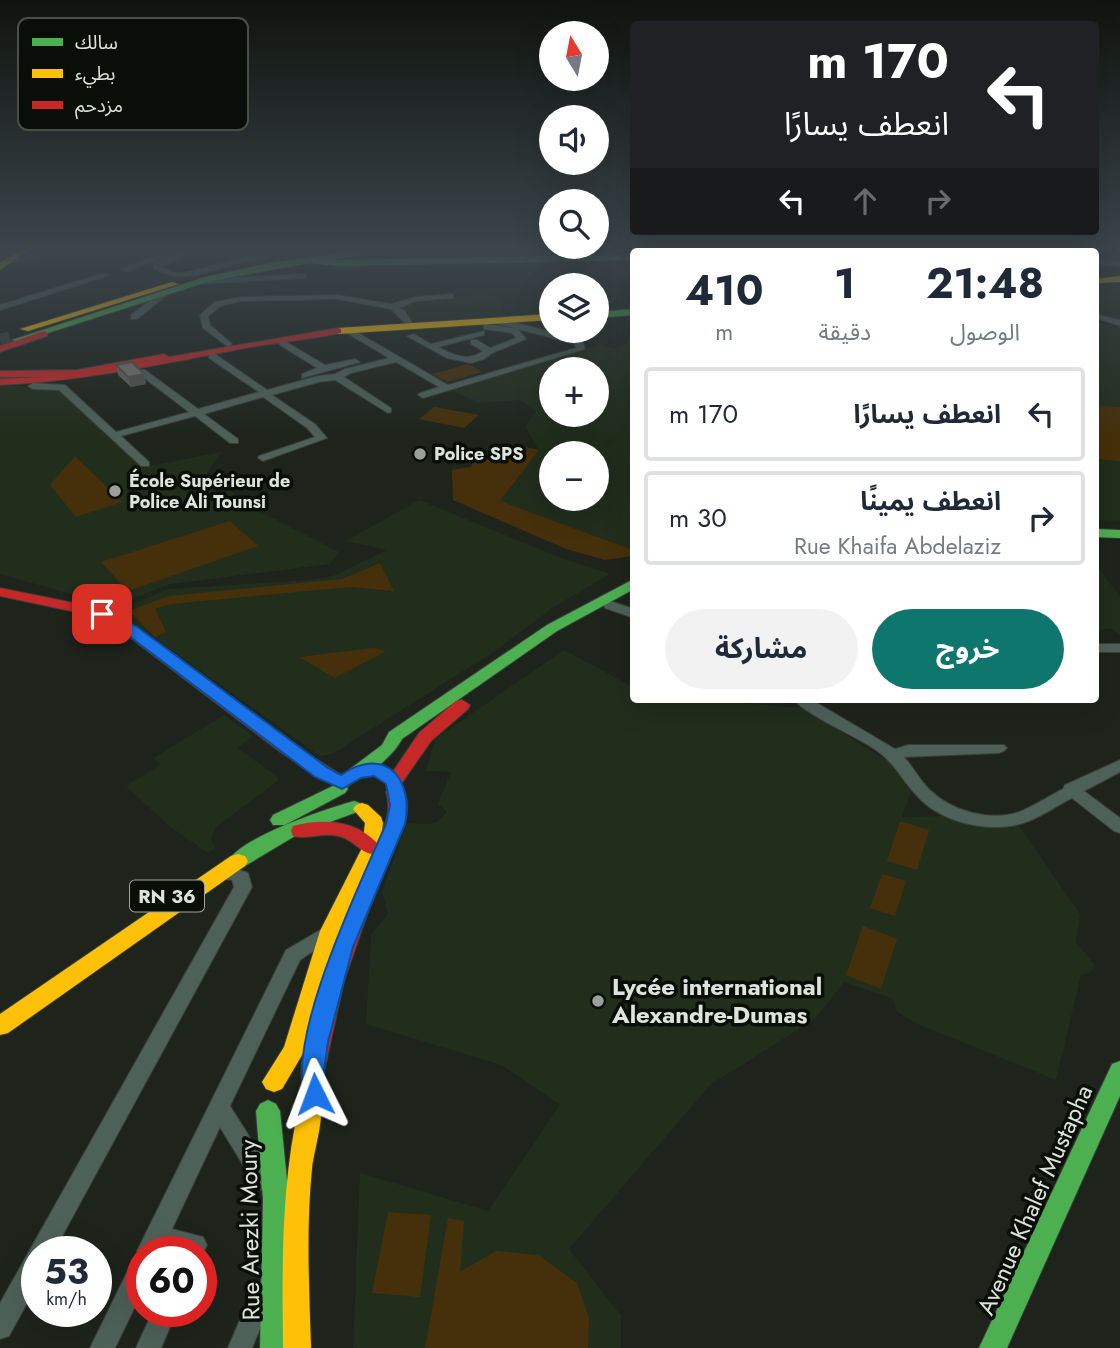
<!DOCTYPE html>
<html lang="ar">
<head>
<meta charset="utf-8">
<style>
	body { margin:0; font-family:Jost,"Noto Sans Arabic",sans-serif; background:#f2f2f3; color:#1f2937; direction:rtl; height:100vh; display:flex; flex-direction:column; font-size:26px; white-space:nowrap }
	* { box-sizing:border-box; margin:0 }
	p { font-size:23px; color:#747a83 }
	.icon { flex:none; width:38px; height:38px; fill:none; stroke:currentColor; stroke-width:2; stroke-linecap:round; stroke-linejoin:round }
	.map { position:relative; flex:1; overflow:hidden; direction:ltr }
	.side { position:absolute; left:630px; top:248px; width:469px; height:455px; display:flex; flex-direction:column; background:#fff; border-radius:7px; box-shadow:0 7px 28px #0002; direction:rtl }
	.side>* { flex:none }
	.guide { position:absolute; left:630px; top:21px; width:469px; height:214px; border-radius:7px; box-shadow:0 7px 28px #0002; direction:rtl; background:#202124; color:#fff; overflow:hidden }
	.needle { width:46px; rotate:350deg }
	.fabs { position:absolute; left:539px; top:21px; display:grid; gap:14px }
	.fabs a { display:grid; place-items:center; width:70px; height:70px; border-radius:50%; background:#fff; box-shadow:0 7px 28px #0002; font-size:35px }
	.speed { position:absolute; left:21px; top:1236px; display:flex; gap:14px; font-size:35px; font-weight:700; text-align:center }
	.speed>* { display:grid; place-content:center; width:91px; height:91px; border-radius:50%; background:#fff; box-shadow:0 7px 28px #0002; line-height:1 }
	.speed small { font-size:18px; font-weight:400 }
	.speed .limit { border:10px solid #d22; background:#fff; color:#111 }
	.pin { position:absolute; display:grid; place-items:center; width:60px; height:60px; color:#fff; margin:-30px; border-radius:14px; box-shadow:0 4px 10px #0006 }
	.me { position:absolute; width:77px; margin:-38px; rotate:357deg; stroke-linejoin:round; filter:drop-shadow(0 0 5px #0008) }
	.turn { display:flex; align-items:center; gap:24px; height:147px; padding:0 35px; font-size:32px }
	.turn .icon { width:91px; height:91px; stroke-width:2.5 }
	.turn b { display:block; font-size:49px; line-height:60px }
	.lanes { display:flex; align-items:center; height:66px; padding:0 35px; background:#0003; justify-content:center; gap:35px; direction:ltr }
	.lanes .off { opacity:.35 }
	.eta { display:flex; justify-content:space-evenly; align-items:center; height:119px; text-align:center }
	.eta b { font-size:42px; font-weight:700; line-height:49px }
	.primary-button { display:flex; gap:14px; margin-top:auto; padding:14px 35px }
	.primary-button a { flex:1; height:80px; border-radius:42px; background:#0f766e; color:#fff; font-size:28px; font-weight:700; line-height:80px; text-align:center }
	.primary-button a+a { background:#f2f2f3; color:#1f2937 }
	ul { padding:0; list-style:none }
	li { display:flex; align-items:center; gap:21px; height:94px; margin:0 14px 10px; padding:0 21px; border:4px solid #e0e1e3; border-radius:7px }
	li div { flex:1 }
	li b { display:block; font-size:26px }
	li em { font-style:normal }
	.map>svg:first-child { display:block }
</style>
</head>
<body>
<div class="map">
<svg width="1120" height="1348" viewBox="0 0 1120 1348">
	<rect width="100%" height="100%" fill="#1e241c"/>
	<g fill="#212e1c" fill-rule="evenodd">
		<path d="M1120,287V321L1096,314V289Z"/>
		<path d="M477,295L499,296L505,316L412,322L402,306L416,301Z"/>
		<path d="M1096,321L1120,329V407L1096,405Z"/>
		<path d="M629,342L633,343V550L499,501L539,450L525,427L536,411L519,400L479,403L449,389L600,345L614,349ZM551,369H597V415H551ZM551,453H597V499H551Z"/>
		<path d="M0,385L60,388L145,467L221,452L207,473L253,508L339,552L330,564L170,584L114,606L0,574Z"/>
		<path d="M1096,459L1120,461V521L1096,520Z"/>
		<path d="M419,500L564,559L610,574L554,607L495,651L332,754L320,756L316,753L132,622L112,612L169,589L309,580L333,576L387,550L346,541Z"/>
		<path d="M1096,565L1120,597V635L1110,628L1096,631Z"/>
		<path d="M564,650L633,687L634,700H697L805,708L890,763L911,791L902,817L943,816L985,824L1017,823L1080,914L1076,942L1095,965L1091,972L1081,975L1056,1080L915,1023L897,1011L892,998L844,982L815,1019L711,1084L569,1249L621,1316V1348H353L360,1173L488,1211L560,1105L502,1065L366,1024L371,935L388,914L382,892L407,823L429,824L437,822L447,812L438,804L451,772L426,771L435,739Z"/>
		<path d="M224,715L253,736L237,748L277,776L278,781L216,827L211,838L215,848L208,853L168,825L126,786L160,765L154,758Z"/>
	</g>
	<g fill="#46300b">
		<path d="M468,364L483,372L447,382L432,374Z"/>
		<path d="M1096,405L1120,407V461L1096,459Z"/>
		<path d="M434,407L479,415L464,428L419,419Z"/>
		<path d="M511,444L539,450L500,501L633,550V556L605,560L566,549L453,500L452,470L470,467L481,455L502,458Z"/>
		<path d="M75,456L122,502L76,517L50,485Z"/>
		<path d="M230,521L258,546L128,591L101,562Z"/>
		<path d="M380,563L394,591L350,587L171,604L155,609L166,632L155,637L129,611L168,596L342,579Z"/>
		<path d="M373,648L386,651L335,678L299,657Z"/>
		<path d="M900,821L929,830L917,870L887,861Z"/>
		<path d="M882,874L906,881L895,916L870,908Z"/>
		<path d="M863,926L897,939L881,989L846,975Z"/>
		<path d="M388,1212L431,1215L420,1297L372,1293Z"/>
		<path d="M448,1218L464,1221L460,1272L496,1251L538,1255L577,1283L589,1318L588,1348H425Z"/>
	</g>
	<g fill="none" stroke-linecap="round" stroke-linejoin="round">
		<path stroke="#3b4139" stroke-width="14" stroke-dasharray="14 7" stroke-linecap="butt" d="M0,341L10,338"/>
		<g stroke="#3a3e38" stroke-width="2">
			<g id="street">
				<path d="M23,249L24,251L0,254V250Z"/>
				<path d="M58,249H74L5,264L1,262Z"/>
				<path d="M188,249H198L161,267L172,272L184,273L253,255L270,258C262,262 252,260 243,262C214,268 183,288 154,268V263Z"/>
				<path d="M571,249H582L596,256L589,258Z"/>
				<path d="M724,249H732L735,252H726Z"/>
				<rect x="795" y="249" width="8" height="3"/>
				<path d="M865,249H874L871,252H862Z"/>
				<path d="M1016,249H1024L1027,252H1018Z"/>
				<path d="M160,254L167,256L128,271L121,269Z"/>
				<path d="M1096,260L1120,262V266L1096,264Z"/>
				<path d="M104,273L111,275L0,310V305Z"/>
				<path d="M303,274H306V278L200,284L196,282L200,280Z"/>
				<path d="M165,289L172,291L137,319H131V315Z"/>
				<path d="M450,294H453V298L416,301L399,308L405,311L412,323L408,326L391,309L337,299L241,301L221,306L208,316L210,325L232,344L228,347L203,328L200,315L215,302L241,297L337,295L392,304L415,297Z"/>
				<path d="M1096,314L1120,320V326L1096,318Z"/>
				<path d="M498,318L582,340L585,349L423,398L418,395L420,393L439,387L396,362L351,373L344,377L391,408V412L388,413L335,380L319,382L272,395L315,424L327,438L263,461L258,458L259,456L315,437L307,428L263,397L204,414L238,439V443H230L195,416L121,436L149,462V466H141L59,390L33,389L28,386L33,383L65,385L116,432L189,412L139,374V370H145L198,409L259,392L209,358V354H215L267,390L318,376L335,374L345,369L389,358L345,332V328L348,327L448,385L576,348L575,344L495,323V319Z"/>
				<path d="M487,324L518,329L526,339L492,353L484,359L471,363L447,358L407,336L414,334L431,344L484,331V335L438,347C453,355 469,362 483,351L471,344V340H477L490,348L516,338L512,333L484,329V325Z"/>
				<path d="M283,340L325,365L355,359L360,362L302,378V374L317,368L280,345L279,343Z"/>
				<path d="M610,601L634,609V618L605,608L604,605L605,602Z"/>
				<rect x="1096" y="644" width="24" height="8"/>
				<path d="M794,700H812L895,749L908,745H1004L1007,748L1004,751L999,753L904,757C914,768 920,781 931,791C952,811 991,822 1019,812C1034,806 1049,796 1063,789L1065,785L1120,760V772L1084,791L1120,818V833L1114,831L1072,798C1058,805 1044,815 1029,821C995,835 944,824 919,798C903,782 895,763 876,750C856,736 808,716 794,700Z"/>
				<path d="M221,868H235L248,873L252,887L54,1251H37V1285L9,1336L0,1339V1303L234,887L232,880L215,878L212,874L215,870Z"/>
				<path d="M327,926L333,928L336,933L333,938L300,960L230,1106L273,1174L276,1181L273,1188L265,1191L257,1188L220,1127L172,1229L203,1237L207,1245L201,1257V1251H142V1292L115,1348H90L134,1258L139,1255L137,1251L141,1243L286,950Z"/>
				<path d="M263,1280L271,1284L275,1292L252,1348H228L255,1284Z"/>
				<path d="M153,1311H177L161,1348H136Z"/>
			</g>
		</g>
		<g stroke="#3a3e38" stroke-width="2">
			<g id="fast">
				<path d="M369,249H393L331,260L634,255V260L338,266L310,263L210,281L20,342L12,340L205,277L270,263Z"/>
				<path d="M634,309V315L597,318V312Z"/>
				<path d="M1096,529L1120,530V538L1096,537Z"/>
				<path d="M634,579V589L557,631L402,739C395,753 366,782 350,777L347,773L350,769L382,745L389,732L547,625Z"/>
				<path d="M339,783L345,785L348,789L345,793L285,825H273L270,820L273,815Z"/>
				<path d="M354,801L360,803L363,807L360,811L300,833L245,866L238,868L231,866L228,861C243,836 326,809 354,801Z"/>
				<path d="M1120,1061V1096L1007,1348H979L1112,1064Z"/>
				<path d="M268,1100L276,1104L280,1111L289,1199L288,1348H260L263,1199L256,1111L260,1104Z"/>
			</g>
		</g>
		<g stroke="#3a3e38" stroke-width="2">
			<g id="slow">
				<path d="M21,249H31L0,270V263Z"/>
				<path d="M1120,276V282L1096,283V279Z"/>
				<path d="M172,282L179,284L28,331L20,329Z"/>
				<path d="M551,314V320L338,334L333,331L338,328Z"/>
				<path d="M362,803L368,805L381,817L383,823L380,848L340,931L305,1050L282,1089L274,1092L266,1089L262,1082L284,1047L320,931L362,848L365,823L353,809L356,805Z"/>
				<path d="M238,854L245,856L248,861L245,866L8,1033L0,1035V1014L231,856Z"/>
				<path d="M311,1095L319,1099C326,1113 314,1150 312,1168C306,1228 309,1288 311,1348H283C282,1266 281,1186 299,1106L303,1099Z"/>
			</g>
		</g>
		<g stroke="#3a3e38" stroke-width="2">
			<g id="jam">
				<path d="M338,328L341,329V333C312,339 281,342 251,347C167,363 85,381 0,385V379L43,377H0V371L77,370L164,354L169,357Z"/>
				<path d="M44,331L47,332V336L0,352V346Z"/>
				<path d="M0,588L99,608L125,620L295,746L348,779L351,783L348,787H336L283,754L115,626L90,615L0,596Z"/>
				<path d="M462,700L470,705L468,709L431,741L399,787C409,794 408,807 406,818L367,915L344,981L320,1090L312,1093L304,1090C287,1055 355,894 372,854C359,852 352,838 338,836C323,832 308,840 293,836L291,831L293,826C323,818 355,820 377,843C385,825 392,812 386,792L391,787L386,782L419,733L456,701Z"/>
			</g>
		</g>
		<use href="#street" fill="#4e6159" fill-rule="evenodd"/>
		<use href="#fast" fill="#4caf50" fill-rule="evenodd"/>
		<use href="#slow" fill="#ffc107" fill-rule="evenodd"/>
		<use href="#jam" fill="#c62828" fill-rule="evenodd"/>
	</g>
	<path fill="#646660" d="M116,365L144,374L146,384L131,387L118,375Z"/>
	<path fill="#51534e" d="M144,374L146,384L131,387L128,377Z"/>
	<path fill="#747770" stroke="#51534e" stroke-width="2" d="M132,362L144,374L128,377L116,365Z"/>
	<linearGradient id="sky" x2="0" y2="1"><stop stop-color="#10140f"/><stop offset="0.57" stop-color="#3b454b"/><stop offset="1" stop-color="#3b454b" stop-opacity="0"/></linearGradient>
	<rect width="1120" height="438" fill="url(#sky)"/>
	<path fill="#1a73e8" stroke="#114b97" stroke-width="2" d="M102,610L136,626L328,768L341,775C385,745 414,778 405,824L353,947L328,1042L324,1070L327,1094L324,1101L315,1104L307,1101C281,1046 362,880 386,824L390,805L386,784L374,776L361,778L342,789L315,777L125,633L97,617L94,614L97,611Z"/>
	<g fill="#9aa198" stroke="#0a0e08" stroke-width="2.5">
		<circle cx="420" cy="454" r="7"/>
		<circle cx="115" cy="491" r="7"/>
		<circle cx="598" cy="1001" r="7"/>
	</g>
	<g text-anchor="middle" stroke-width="7" stroke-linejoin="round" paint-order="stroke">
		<g font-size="18" font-weight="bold" fill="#dde4db" stroke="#0a0e08" text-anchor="start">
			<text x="434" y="460">Police SPS</text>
			<text x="129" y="487">École Supérieur de<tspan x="129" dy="21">Police Ali Tounsi</tspan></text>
		</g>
		<rect fill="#0a0e08" stroke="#9ea49c" stroke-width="2" x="130" y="880.5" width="74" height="31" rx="5"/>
		<g font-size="19" font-weight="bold" fill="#dde4db">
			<text x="167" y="903">RN 36</text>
		</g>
		<g font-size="24" font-weight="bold" fill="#dde4db" stroke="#0a0e08" text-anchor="start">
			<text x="612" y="995">Lycée international<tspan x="612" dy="28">Alexandre-Dumas</tspan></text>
		</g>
		<g font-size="24" fill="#dde4db" stroke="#0a0e08">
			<text transform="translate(1035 1200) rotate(-66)" y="8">Avenue Khalef Mustapha</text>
			<text transform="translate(250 1230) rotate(-91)" y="8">Rue Arezki Moury</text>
		</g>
	</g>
	<rect x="18" y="18" width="230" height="112" rx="10" fill="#0a0e08" stroke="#494e47" stroke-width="2"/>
	<rect x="32" y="38" width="31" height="8" fill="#4caf50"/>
	<rect x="32" y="69" width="31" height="9" fill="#ffc107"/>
	<rect x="32" y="101" width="31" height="8" fill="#c62828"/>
	<g font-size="19" fill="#dde4db">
		<text x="75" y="49">سالك</text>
		<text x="75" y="80">بطيء</text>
		<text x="75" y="112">مزدحم</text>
	</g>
</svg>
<div class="fabs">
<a><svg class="needle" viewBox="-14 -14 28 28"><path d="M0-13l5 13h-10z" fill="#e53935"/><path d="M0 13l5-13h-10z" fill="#747a83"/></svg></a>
<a><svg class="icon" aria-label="sound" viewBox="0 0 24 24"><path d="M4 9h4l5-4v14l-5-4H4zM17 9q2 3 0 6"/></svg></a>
<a><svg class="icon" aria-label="search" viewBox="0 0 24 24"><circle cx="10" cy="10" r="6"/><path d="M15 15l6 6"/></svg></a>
<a><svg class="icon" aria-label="layers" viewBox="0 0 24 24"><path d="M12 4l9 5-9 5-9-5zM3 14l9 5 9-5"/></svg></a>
<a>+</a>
<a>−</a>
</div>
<div class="speed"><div>53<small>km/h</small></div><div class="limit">60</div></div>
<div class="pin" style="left:102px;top:614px;background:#d93025"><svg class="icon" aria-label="arrive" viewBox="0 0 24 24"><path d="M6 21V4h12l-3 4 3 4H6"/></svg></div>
<svg class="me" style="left:315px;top:1094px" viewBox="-20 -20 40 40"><path d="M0-17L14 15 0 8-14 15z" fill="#1a73e8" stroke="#fff" stroke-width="4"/></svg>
<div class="guide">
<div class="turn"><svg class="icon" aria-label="left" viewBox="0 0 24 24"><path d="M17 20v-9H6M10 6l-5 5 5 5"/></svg><div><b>170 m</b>انعطف يسارًا</div></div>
<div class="lanes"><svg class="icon" aria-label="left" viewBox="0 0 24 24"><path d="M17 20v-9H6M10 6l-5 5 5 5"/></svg><svg class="icon off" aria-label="ahead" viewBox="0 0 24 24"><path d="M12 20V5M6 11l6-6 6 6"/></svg><svg class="icon off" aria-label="right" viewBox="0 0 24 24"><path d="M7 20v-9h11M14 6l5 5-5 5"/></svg></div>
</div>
<section class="side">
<div class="eta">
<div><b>21:48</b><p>الوصول</p></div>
<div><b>1</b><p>دقيقة</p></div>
<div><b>410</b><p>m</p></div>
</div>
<ul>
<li><svg class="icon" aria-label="left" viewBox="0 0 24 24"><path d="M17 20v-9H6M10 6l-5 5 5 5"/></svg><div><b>انعطف يسارًا</b></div><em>170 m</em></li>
<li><svg class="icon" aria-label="right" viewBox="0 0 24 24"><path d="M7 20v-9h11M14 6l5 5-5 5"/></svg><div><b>انعطف يمينًا</b><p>Rue Khaifa Abdelaziz</p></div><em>30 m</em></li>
</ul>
<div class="primary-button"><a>خروج</a><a>مشاركة</a></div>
</section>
</div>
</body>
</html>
